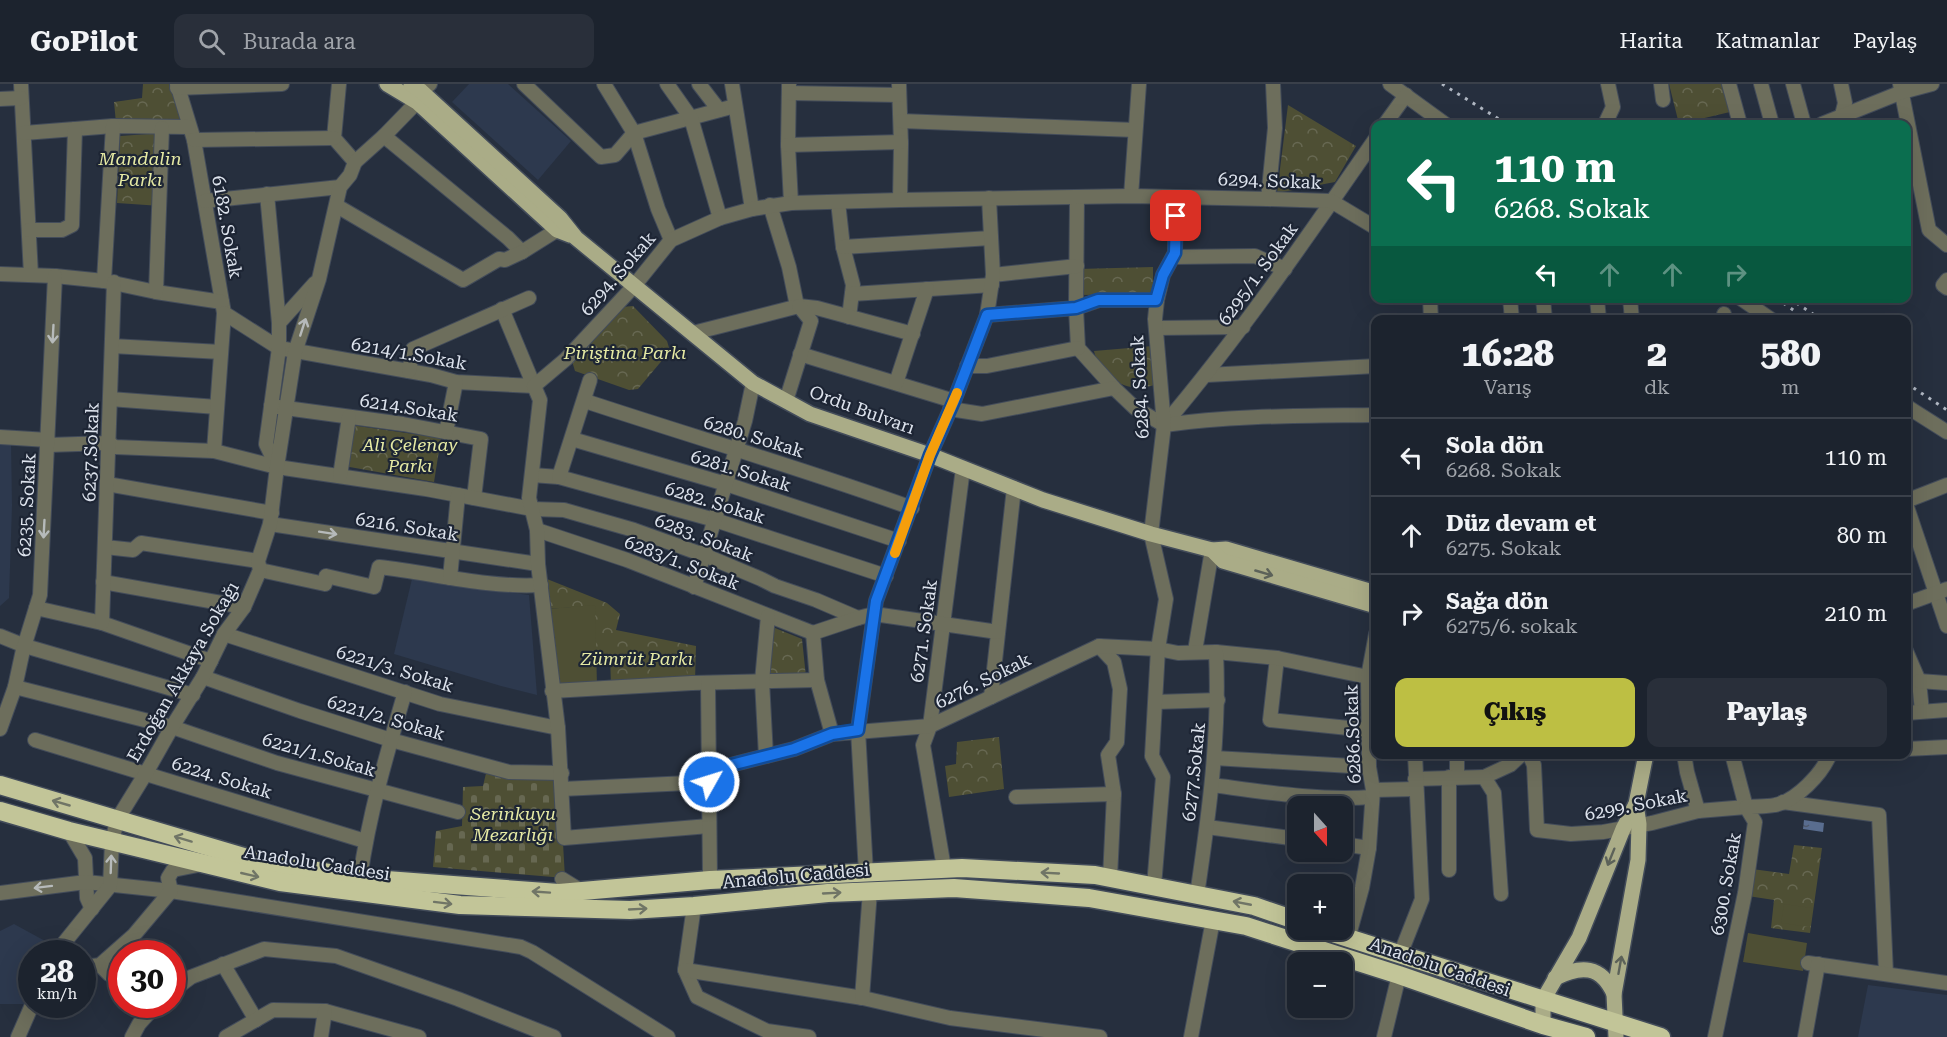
<!DOCTYPE html>
<html lang="tr">
<head>
<meta charset="utf-8">
<style>
	body { margin:0; font-family:"Roboto Serif",serif; background:#292f3a; color:#f1f3f6; height:100vh; display:flex; flex-direction:column; font-size:22px; white-space:nowrap }
	* { box-sizing:border-box; margin:0 }
	p { font-size:20px; color:#a0a4aa }
	.icon { flex:none; width:33px; height:33px; fill:none; stroke:currentColor; stroke-width:2; stroke-linecap:round; stroke-linejoin:round }
	.map { position:relative; flex:1; overflow:hidden }
	.drawer { position:absolute; left:1371px; top:231px; width:540px; height:444px; display:flex; flex-direction:column; background:#1c232e; border-radius:12px; box-shadow:0 6px 24px #0002,0 0 0 2px #3a404a }
	.drawer>* { flex:none }
	.banner { position:absolute; left:1371px; top:36px; width:540px; height:183px; border-radius:12px; box-shadow:0 6px 24px #0002,0 0 0 2px #3a404a; background:#0b6e4f; color:#fff; overflow:hidden }
	.needle { width:39px; rotate:159deg }
	.controls { position:absolute; left:1287px; top:712px; display:grid; gap:12px }
	.controls a { display:grid; place-items:center; width:66px; height:66px; border-radius:12px; background:#1c232e; box-shadow:0 6px 24px #0002,0 0 0 2px #3a404a; font-size:30px }
	.speed { position:absolute; left:18px; top:856px; display:flex; gap:12px; font-size:30px; font-weight:700; text-align:center }
	.speed>* { display:grid; place-content:center; width:78px; height:78px; border-radius:50%; background:#1c232e; box-shadow:0 6px 24px #0002,0 0 0 2px #3a404a; line-height:1 }
	.speed small { font-size:15px; font-weight:400 }
	.speed .limit { border:9px solid #d22; background:#fff; color:#111 }
	.pin { position:absolute; display:grid; place-items:center; width:51px; height:51px; color:#fff; margin:-26px; border-radius:12px; box-shadow:0 3px 9px #0006 }
	.me { position:absolute; width:66px; margin:-33px; rotate:51deg; stroke-linejoin:round; filter:drop-shadow(0 0 4px #0008) }
	.turn { display:flex; align-items:center; gap:21px; height:126px; padding:0 24px; font-size:27px }
	.turn .icon { width:78px; height:78px; stroke-width:2.5 }
	.turn b { display:block; font-size:42px; line-height:51px }
	.lanes { display:flex; align-items:center; height:57px; padding:0 24px; background:#0003; justify-content:center; gap:30px; direction:ltr }
	.lanes .off { opacity:.35 }
	.eta { display:flex; justify-content:space-evenly; align-items:center; height:102px; text-align:center }
	.eta b { font-size:36px; font-weight:800; line-height:42px }
	.cta { display:flex; gap:12px; margin-top:auto; padding:12px 24px }
	.cta a { flex:1; height:69px; border-radius:12px; background:#bdbf43; color:#111; font-size:24px; font-weight:800; line-height:69px; text-align:center }
	.cta a+a { background:#292f3a; color:#f1f3f6 }
	ul { padding:0; list-style:none }
	li { display:flex; align-items:center; gap:18px; height:78px; padding:0 24px; border-top:2px solid #3a404a }
	li div { flex:1 }
	li b { display:block; font-size:22px }
	li em { font-style:normal }
	header { display:flex; align-items:center; gap:36px; box-sizing:border-box; height:84px; padding:0 30px; background:#1c232e; border-bottom:2px solid #3a404a }
	header strong { font-size:28px }
	nav { display:flex; gap:33px; margin-inline-start:auto; font-size:21px }
	.search { width:420px; height:54px; background:#292f3a; display:flex; align-items:center; gap:15px; box-sizing:border-box; padding:0 21px; border-radius:12px; color:#a0a4aa; font-size:22px }
	.map>svg:first-child { display:block }
</style>
</head>
<body>
<header>
<strong>GoPilot</strong>
<div class="search"><svg class="icon" aria-label="search" viewBox="0 0 24 24"><circle cx="10" cy="10" r="6"/><path d="M15 15l6 6"/></svg>Burada ara</div>
<nav><a>Harita</a><a>Katmanlar</a><a>Paylaş</a></nav>
</header>
<div class="map">
<svg width="1947" height="953" viewBox="0 0 1947 953">
	<defs>
		<pattern id="forest-crowns" width="20" height="18" patternUnits="userSpaceOnUse" patternTransform="scale(1.5)"><rect width="20" height="18" fill="#4e4f34"/><path d="M2 6a3 3 0 1 1 6 0M12 15a3 3 0 1 1 6 0" fill="none" stroke="#676852"/></pattern>
		<pattern id="cemetery-stones" width="16" height="16" patternUnits="userSpaceOnUse" patternTransform="scale(1.5)"><rect width="16" height="16" fill="#4e4f34"/><path d="M2 7V4a2 2 0 0 1 4 0v3zM10 15v-3a2 2 0 0 1 4 0v3z" fill="#676852"/></pattern>
		<pattern id="water-ripples" width="26" height="14" patternUnits="userSpaceOnUse" patternTransform="scale(1.5)"><rect width="26" height="14" fill="#596d8f"/><path d="M2 4q2-2 4 0t4 0M15 11q2-2 4 0t4 0" fill="none" stroke="#4e586b"/></pattern>
	</defs>
	<rect width="100%" height="100%" fill="#262f3e"/>
	<g fill="#2d394e">
		<path d="M469,0H508L571,57L538,96L452,18Z"/>
		<path d="M0,357L11,358L12,422L9,514L0,522Z"/>
		<path d="M412,495L529,511L537,611L501,602L394,570Z"/>
		<path d="M14,840L47,858L49,866L47,870H32L31,904L24,920H0V847Z"/>
		<path d="M1868,901L1947,911V953H1858Z"/>
	</g>
	<g fill="url(#forest-crowns)">
		<path d="M143,0H175L184,36L116,39L114,18L142,14Z"/>
		<path d="M1669,0H1723L1730,28L1679,40Z"/>
		<path d="M1288,21L1356,62L1335,98L1277,109Z"/>
		<path d="M163,49L161,122L117,119L120,52Z"/>
		<path d="M1153,183V210L1079,211L1078,185Z"/>
		<path d="M633,222L667,257L670,267L638,305L629,306L575,287L572,277L622,223Z"/>
		<path d="M1153,262L1156,300C1130,312 1100,294 1094,267Z"/>
		<path d="M351,341L441,354L434,398L344,382Z"/>
		<path d="M542,493L607,519L620,530L616,546L696,562L695,597L611,602L610,570H595V522L547,525Z"/>
		<path d="M770,542L802,555L806,593L768,594Z"/>
		<path d="M999,653L1004,705L949,713L945,682L956,680L957,658Z"/>
		<path d="M1794,761L1822,764L1810,849L1771,844L1774,816L1748,812L1752,785L1789,790Z"/>
	</g>
	<path fill="url(#cemetery-stones)" d="M487,685L559,690L565,794L433,783L436,747L462,742L463,703L483,702Z"/>
	<g fill="#4e4f34">
		<path d="M595,521L597,602L555,603L547,525Z"/>
		<path d="M685,571L687,591L651,593L649,573Z"/>
		<path d="M1784,820L1812,824L1810,843L1781,839Z"/>
		<path d="M1748,849L1807,859L1803,887L1743,878Z"/>
	</g>
	<path fill="url(#water-ripples)" d="M1804,736L1824,739L1823,748L1803,745Z"/>
	<g fill="none" stroke-linecap="round" stroke-linejoin="round">
		<g stroke="#434c5a" stroke-width="16">
			<g id="minor">
				<path d="M21,0L31,191"/>
				<path d="M177,0L194,56L224,229L279,264L431,291L456,298L534,302L502,225"/>
				<path d="M339,0L334,54L355,78"/>
				<path d="M524,0L601,73L615,71L634,49L735,22"/>
				<path d="M604,0L634,49L658,125L671,156"/>
				<path d="M667,0L691,34L720,134"/>
				<path d="M699,0L719,26"/>
				<path d="M732,0L752,125"/>
				<path d="M789,0L788,61L791,119"/>
				<path d="M899,0L901,60L900,116"/>
				<path d="M1390,0L1445,40"/>
				<path d="M1661,0L1663,16"/>
				<path d="M1729,0L1740,40"/>
				<path d="M1761,0L1772,40"/>
				<path d="M1793,0L1804,40"/>
				<path d="M1841,0L1845,19L1842,31V38"/>
				<path d="M1900,0L1929,146L1947,161"/>
				<path d="M177,4L282,0"/>
				<path d="M789,9L899,11"/>
				<path d="M0,15L21,14"/>
				<path d="M901,37L1135,46"/>
				<path d="M1385,40L1406,11"/>
				<path d="M1605,40L1613,23L1608,0"/>
				<path d="M1822,40L1902,8L1932,0"/>
				<path d="M24,49L113,42L189,43"/>
				<path d="M384,52L508,154L522,168L557,146"/>
				<path d="M194,56L334,54"/>
				<path d="M788,61L901,58"/>
				<path d="M267,110L279,239"/>
				<path d="M1131,112L1139,0"/>
				<path d="M1077,113L1076,224L1078,264L1114,304L1135,324L1164,341"/>
				<path d="M1268,115L1275,44L1273,0"/>
				<path d="M205,117L340,103"/>
				<path d="M838,118L843,163L853,201L849,233"/>
				<path d="M770,121L789,183L797,222"/>
				<path d="M337,122L463,196L499,175L505,176L522,168"/>
				<path d="M29,146H62L72,141L75,45"/>
				<path d="M843,163L991,154"/>
				<path d="M1173,173L1255,172L1285,185"/>
				<path d="M0,190L55,192L104,197L156,208L222,218"/>
				<path d="M993,191L1077,182"/>
				<path d="M1947,196L1943,201L1947,204"/>
				<path d="M104,197L113,42"/>
				<path d="M156,208L162,44"/>
				<path d="M852,210L992,201"/>
				<path d="M1430,214L1431,236"/>
				<path d="M1510,214L1512,236"/>
				<path d="M1543,214L1545,236"/>
				<path d="M1597,214L1599,236"/>
				<path d="M1630,214L1632,236"/>
				<path d="M1740,214L1772,236"/>
				<path d="M1724,230L1725,236"/>
				<path d="M987,231L1076,224L1099,216H1157"/>
				<path d="M1156,244L1243,243"/>
				<path d="M693,249L799,222L817,224L913,250"/>
				<path d="M112,262L221,268"/>
				<path d="M800,270L954,317"/>
				<path d="M967,282H987L1078,264"/>
				<path d="M409,287L413,265L529,214"/>
				<path d="M1207,291L1376,282"/>
				<path d="M896,299L927,205"/>
				<path d="M110,315L217,323"/>
				<path d="M585,317C694,353 804,385 912,424"/>
				<path d="M786,317L811,237L799,222"/>
				<path d="M271,322L403,340L481,355L474,414"/>
				<path d="M1906,322L1947,348"/>
				<path d="M950,325L982,330L1114,304"/>
				<path d="M1164,341C1241,250 1308,152 1376,54"/>
				<path d="M1164,341C1234,331 1305,332 1376,331"/>
				<path d="M446,348L456,298"/>
				<path d="M0,353L48,356"/>
				<path d="M572,355L726,400L899,457"/>
				<path d="M48,361L109,359L115,363L214,367L277,383L426,405L532,425L564,426L634,446L704,471L761,495L775,502L816,516L858,534"/>
				<path d="M214,367L224,229"/>
				<path d="M277,383L266,360L279,264V239L315,199"/>
				<path d="M532,391L559,393L715,436L886,492"/>
				<path d="M340,392L349,333"/>
				<path d="M559,393L590,296"/>
				<path d="M107,400L272,429"/>
				<path d="M1906,417L1947,401"/>
				<path d="M1906,420L1947,542"/>
				<path d="M270,440L538,480"/>
				<path d="M537,446L627,476L813,549"/>
				<path d="M105,463L133,466L141,459L258,477"/>
				<path d="M260,486L325,500L326,492L374,503L379,483C433,489 486,504 541,501"/>
				<path d="M450,494L458,411"/>
				<path d="M103,498L244,523"/>
				<path d="M694,503L745,337L753,299"/>
				<path d="M1906,520L1947,505"/>
				<path d="M36,524L102,539L211,577"/>
				<path d="M102,539L114,198"/>
				<path d="M224,550L440,620L558,644"/>
				<path d="M0,552L25,562L193,611"/>
				<path d="M1099,562L1114,578L1120,605L1117,658L1108,671L1114,710L1110,794"/>
				<path d="M1195,567L1212,466"/>
				<path d="M1906,567L1919,597L1922,627"/>
				<path d="M1277,574L1270,636L1368,646"/>
				<path d="M203,593L300,627L391,656L509,688L562,689"/>
				<path d="M1919,597L1947,599"/>
				<path d="M15,603L172,643L277,679L458,728"/>
				<path d="M552,607L692,599L817,596"/>
				<path d="M991,613L1014,404"/>
				<path d="M1156,618L1218,616"/>
				<path d="M1906,629L1947,626"/>
				<path d="M0,645L15,603L23,566L40,511L55,192"/>
				<path d="M832,650L817,596L813,549L858,534L874,530L876,517L930,371L954,317L987,231L993,191L989,114"/>
				<path d="M35,656L365,757"/>
				<path d="M1906,665L1947,663"/>
				<path d="M1457,670V693"/>
				<path d="M1529,670L1534,681L1537,746L1571,750L1603,748L1652,739L1698,727L1746,723L1732,670"/>
				<path d="M1684,670L1687,688L1698,727"/>
				<path d="M766,672L762,597L768,532"/>
				<path d="M1214,674L1369,683"/>
				<path d="M1449,693V786"/>
				<path d="M1484,693L1510,681L1522,670"/>
				<path d="M1415,695L1484,693L1494,709L1501,810"/>
				<path d="M1212,701C1265,708 1319,717 1372,713"/>
				<path d="M562,705L709,698L708,599"/>
				<path d="M1373,706L1416,705"/>
				<path d="M1016,713L1114,710"/>
				<path d="M1783,718L1879,731L1886,890"/>
				<path d="M709,742L564,754L558,644L538,480L537,446L529,414L540,316L534,302L566,275L634,202L671,156L720,134L752,125L791,119L900,116L1131,112L1268,115L1331,117L1376,144"/>
				<path d="M1207,743L1298,755"/>
				<path d="M69,747L85,774L87,814L92,825"/>
				<path d="M1342,760L1369,764"/>
				<path d="M944,784L923,661L930,642L963,384"/>
				<path d="M866,789L858,646L874,530L998,548"/>
				<path d="M360,794C369,730 387,669 405,608"/>
				<path d="M562,795L583,808"/>
				<path d="M710,796L709,698L719,684L794,665L832,650L930,642L1099,562L1158,565L1178,569L1216,568L1277,574L1368,593H1376"/>
				<path d="M1154,802L1163,693L1152,672L1158,565L1166,515L1151,450L1164,341L1155,235L1157,216L1163,191L1175,169L1176,113"/>
				<path d="M0,809L86,798L171,807L521,863L532,868L668,953"/>
				<path d="M1197,811C1209,730 1220,650 1216,568"/>
				<path d="M694,822L685,886L697,913L767,947L809,953"/>
				<path d="M1348,855L1362,804L1369,764L1373,706L1369,683L1368,593L1376,550"/>
				<path d="M55,870L110,802L112,758L117,736L146,689L172,643L203,593L224,550L244,523L260,486L258,477L270,440L277,383L295,268L319,195L340,103L350,91L355,78L384,52L417,18L421,7L430,0"/>
				<path d="M1400,871L1422,815L1415,670"/>
				<path d="M1808,879L1947,899"/>
				<path d="M223,880L256,936"/>
				<path d="M82,881L93,882L100,881L134,851L171,807L168,794L173,786L198,781"/>
				<path d="M100,881L109,890L122,897"/>
				<path d="M685,886L863,914L950,934L1100,953"/>
				<path d="M172,907L191,893L264,865L336,872L458,915L554,953"/>
				<path d="M862,914L870,807"/>
				<path d="M18,953L32,921"/>
				<path d="M132,953L139,940L156,921"/>
				<path d="M226,953L273,926L325,927L419,953"/>
				<path d="M321,953L325,927"/>
				<path d="M1191,953L1213,836"/>
				<path d="M1384,953L1399,891"/>
				<path d="M1715,953L1745,809L1755,738L1746,723C1756,722 1766,723 1775,721C1796,717 1822,690 1830,670"/>
				<path d="M1805,953L1818,880"/>
			</g>
		</g>
		<g stroke="#434c5a" stroke-width="18">
			<g id="major">
				<path d="M387,0L417,18L557,146L570,151"/>
				<path d="M411,0L421,7L560,134L576,154L753,299L810,330L930,371L1043,416L1151,450L1212,466L1226,465L1376,509"/>
				<path d="M1212,466L1223,477L1376,522"/>
				<path d="M1555,894C1581,881 1601,881 1614,910"/>
				<path d="M1543,941V916L1579,854L1623,745L1636,720L1646,670"/>
				<path d="M1616,953L1614,910L1638,776L1639,740L1636,720"/>
			</g>
		</g>
		<g stroke="#434c5a" stroke-width="21">
			<g id="highway">
				<path d="M0,701L261,778L360,794L559,809L710,796L962,784L1095,791L1254,822L1298,837"/>
				<path d="M0,727L69,747L280,798L460,821L630,826L694,822L828,809L954,804L1089,814L1246,842L1399,891L1543,941L1586,953"/>
				<path d="M1323,846L1661,953"/>
			</g>
		</g>
		<use href="#minor" stroke="#6d6e5c" stroke-width="14"/>
		<use href="#major" stroke="#aaac87" stroke-width="15"/>
		<use href="#highway" stroke="#c2c598" stroke-width="18"/>
		<g stroke="#b0b7c2" stroke-width="3" stroke-dasharray="3 6" stroke-linecap="butt">
			<path d="M1442,0L1507,40"/>
			<path d="M1776,214L1796,228"/>
			<path d="M1789,214L1822,236"/>
			<path d="M1906,299L1947,326"/>
		</g>
	</g>
	<defs><path id="oneway-shaft" d="M-6 0H5M1.5-3L5.5 0L1.5 3" fill="none" stroke-width="1.6" stroke-linecap="round" stroke-linejoin="round" transform="scale(1.5)"/></defs>
	<g stroke="#b6baba">
		<use href="#oneway-shaft" transform="translate(303 243) rotate(-72)"/>
		<use href="#oneway-shaft" transform="translate(53 250) rotate(93)"/>
		<use href="#oneway-shaft" transform="translate(44 445) rotate(93)"/>
		<use href="#oneway-shaft" transform="translate(328 449) rotate(9)"/>
		<use href="#oneway-shaft" transform="translate(111 780) rotate(-88)"/>
		<use href="#oneway-shaft" transform="translate(43 803) rotate(173)"/>
	</g>
	<g stroke="#5c6259">
		<use href="#oneway-shaft" transform="translate(1264 489) rotate(16)"/>
		<use href="#oneway-shaft" transform="translate(1611 773) rotate(112)"/>
		<use href="#oneway-shaft" transform="translate(1620 881) rotate(-80)"/>
	</g>
	<g stroke="#707566">
		<use href="#oneway-shaft" transform="translate(61 719) rotate(-164)"/>
		<use href="#oneway-shaft" transform="translate(183 755) rotate(-163)"/>
		<use href="#oneway-shaft" transform="translate(1050 789) rotate(-177)"/>
		<use href="#oneway-shaft" transform="translate(250 791) rotate(13)"/>
		<use href="#oneway-shaft" transform="translate(541 808) rotate(-176)"/>
		<use href="#oneway-shaft" transform="translate(832 809) rotate(-3)"/>
		<use href="#oneway-shaft" transform="translate(443 819) rotate(7)"/>
		<use href="#oneway-shaft" transform="translate(1242 819) rotate(-169)"/>
		<use href="#oneway-shaft" transform="translate(638 825) rotate(-3)"/>
	</g>
	<g fill="none" stroke-linecap="round" stroke-linejoin="round">
		<g stroke="#114b97" stroke-width="15">
			<path id="route" d="M709,698L719,684L794,665L832,650L858,646L876,517L930,371L954,317L987,231L1076,224L1098,216H1156L1163,191L1175,169L1176,132"/>
		</g>
		<use href="#route" stroke="#1a73e8" stroke-width="10"/>
		<path stroke="#f59e0b" stroke-width="10" d="M895,469L930,371L957,309"/>
	</g>
	<g text-anchor="middle" stroke-width="4.5" stroke-linejoin="round" paint-order="stroke">
		<g font-size="18" font-style="italic" fill="#e6eaa4" stroke="#1d2534">
			<text x="140" y="81">Mandalin<tspan x="140" dy="21">Parkı</tspan></text>
			<text x="625" y="275">Piriştina Parkı</text>
			<text x="410" y="367">Ali Çelenay<tspan x="410" dy="21">Parkı</tspan></text>
			<text x="637" y="581">Zümrüt Parkı</text>
			<text x="513" y="736">Serinkuyu<tspan x="513" dy="21">Mezarlığı</tspan></text>
		</g>
		<g font-size="18" fill="#dde3ed" stroke="#1d2534">
			<text transform="translate(1270 97) rotate(2)" y="6">6294. Sokak</text>
			<text transform="translate(227 143) rotate(80)" y="6">6182. Sokak</text>
			<text transform="translate(618 190) rotate(-49)" y="6">6294. Sokak</text>
			<text transform="translate(1258 190) rotate(-54)" y="6">6295/1. Sokak</text>
			<text transform="translate(409 270) rotate(10)" y="6">6214/1.Sokak</text>
			<text transform="translate(1140 303) rotate(-93)" y="6">6284. Sokak</text>
			<text transform="translate(409 324) rotate(9)" y="6">6214.Sokak</text>
			<text transform="translate(862 326) rotate(20)" y="6">Ordu Bulvarı</text>
			<text transform="translate(754 353) rotate(17)" y="6">6280. Sokak</text>
			<text transform="translate(91 368) rotate(-88)" y="6">6237.Sokak</text>
			<text transform="translate(741 387) rotate(17)" y="6">6281. Sokak</text>
			<text transform="translate(715 419) rotate(17)" y="6">6282. Sokak</text>
			<text transform="translate(27 421) rotate(-87)" y="6">6235. Sokak</text>
			<text transform="translate(407 443) rotate(9)" y="6">6216. Sokak</text>
			<text transform="translate(704 454) rotate(21)" y="6">6283. Sokak</text>
			<text transform="translate(682 479) rotate(21)" y="6">6283/1. Sokak</text>
			<text transform="translate(924 547) rotate(-82)" y="6">6271. Sokak</text>
			<text transform="translate(395 585) rotate(17)" y="6">6221/3. Sokak</text>
			<text transform="translate(183 588) rotate(-60)" y="6">Erdoğan Akkaya Sokağı</text>
			<text transform="translate(983 597) rotate(-26)" y="6">6276. Sokak</text>
			<text transform="translate(386 634) rotate(16)" y="6">6221/2. Sokak</text>
			<text transform="translate(1353 650) rotate(-92)" y="6">6286.Sokak</text>
			<text transform="translate(319 671) rotate(16)" y="6">6221/1.Sokak</text>
			<text transform="translate(1194 688) rotate(-84)" y="6">6277.Sokak</text>
			<text transform="translate(222 694) rotate(17)" y="6">6224. Sokak</text>
			<text transform="translate(1636 721) rotate(-11)" y="6">6299. Sokak</text>
			<text transform="translate(317 779) rotate(9)" y="6">Anadolu Caddesi</text>
			<text transform="translate(796 792) rotate(-5)" y="6">Anadolu Caddesi</text>
			<text transform="translate(1726 800) rotate(-80)" y="6">6300. Sokak</text>
			<text transform="translate(1440 883) rotate(19)" y="6">Anadolu Caddesi</text>
		</g>
	</g>
</svg>
<div class="controls">
<a><svg class="needle" viewBox="-14 -14 28 28"><path d="M0-13l5 13h-10z" fill="#e53935"/><path d="M0 13l5-13h-10z" fill="#a0a4aa"/></svg></a>
<a>+</a>
<a>−</a>
</div>
<div class="speed"><div>28<small>km/h</small></div><div class="limit">30</div></div>
<div class="pin" style="left:1176px;top:132px;background:#d93025"><svg class="icon" aria-label="arrive" viewBox="0 0 24 24"><path d="M6 21V4h12l-3 4 3 4H6"/></svg></div>
<svg class="me" style="left:709px;top:698px" viewBox="-20 -20 40 40"><circle r="17" fill="#1a73e8" stroke="#fff" stroke-width="3"/><path d="M0-11L8 9 0 5-8 9z" fill="#fff"/></svg>
<div class="banner">
<div class="turn"><svg class="icon" aria-label="left" viewBox="0 0 24 24"><path d="M17 20v-9H6M10 6l-5 5 5 5"/></svg><div><b>110 m</b>6268. Sokak</div></div>
<div class="lanes"><svg class="icon" aria-label="left" viewBox="0 0 24 24"><path d="M17 20v-9H6M10 6l-5 5 5 5"/></svg><svg class="icon off" aria-label="ahead" viewBox="0 0 24 24"><path d="M12 20V5M6 11l6-6 6 6"/></svg><svg class="icon off" aria-label="ahead" viewBox="0 0 24 24"><path d="M12 20V5M6 11l6-6 6 6"/></svg><svg class="icon off" aria-label="right" viewBox="0 0 24 24"><path d="M7 20v-9h11M14 6l5 5-5 5"/></svg></div>
</div>
<section class="drawer">
<div class="eta">
<div><b>16:28</b><p>Varış</p></div>
<div><b>2</b><p>dk</p></div>
<div><b>580</b><p>m</p></div>
</div>
<ul>
<li><svg class="icon" aria-label="left" viewBox="0 0 24 24"><path d="M17 20v-9H6M10 6l-5 5 5 5"/></svg><div><b>Sola dön</b><p>6268. Sokak</p></div><em>110 m</em></li>
<li><svg class="icon" aria-label="ahead" viewBox="0 0 24 24"><path d="M12 20V5M6 11l6-6 6 6"/></svg><div><b>Düz devam et</b><p>6275. Sokak</p></div><em>80 m</em></li>
<li><svg class="icon" aria-label="right" viewBox="0 0 24 24"><path d="M7 20v-9h11M14 6l5 5-5 5"/></svg><div><b>Sağa dön</b><p>6275/6. sokak</p></div><em>210 m</em></li>
</ul>
<div class="cta"><a>Çıkış</a><a>Paylaş</a></div>
</section>
</div>
</body>
</html>
